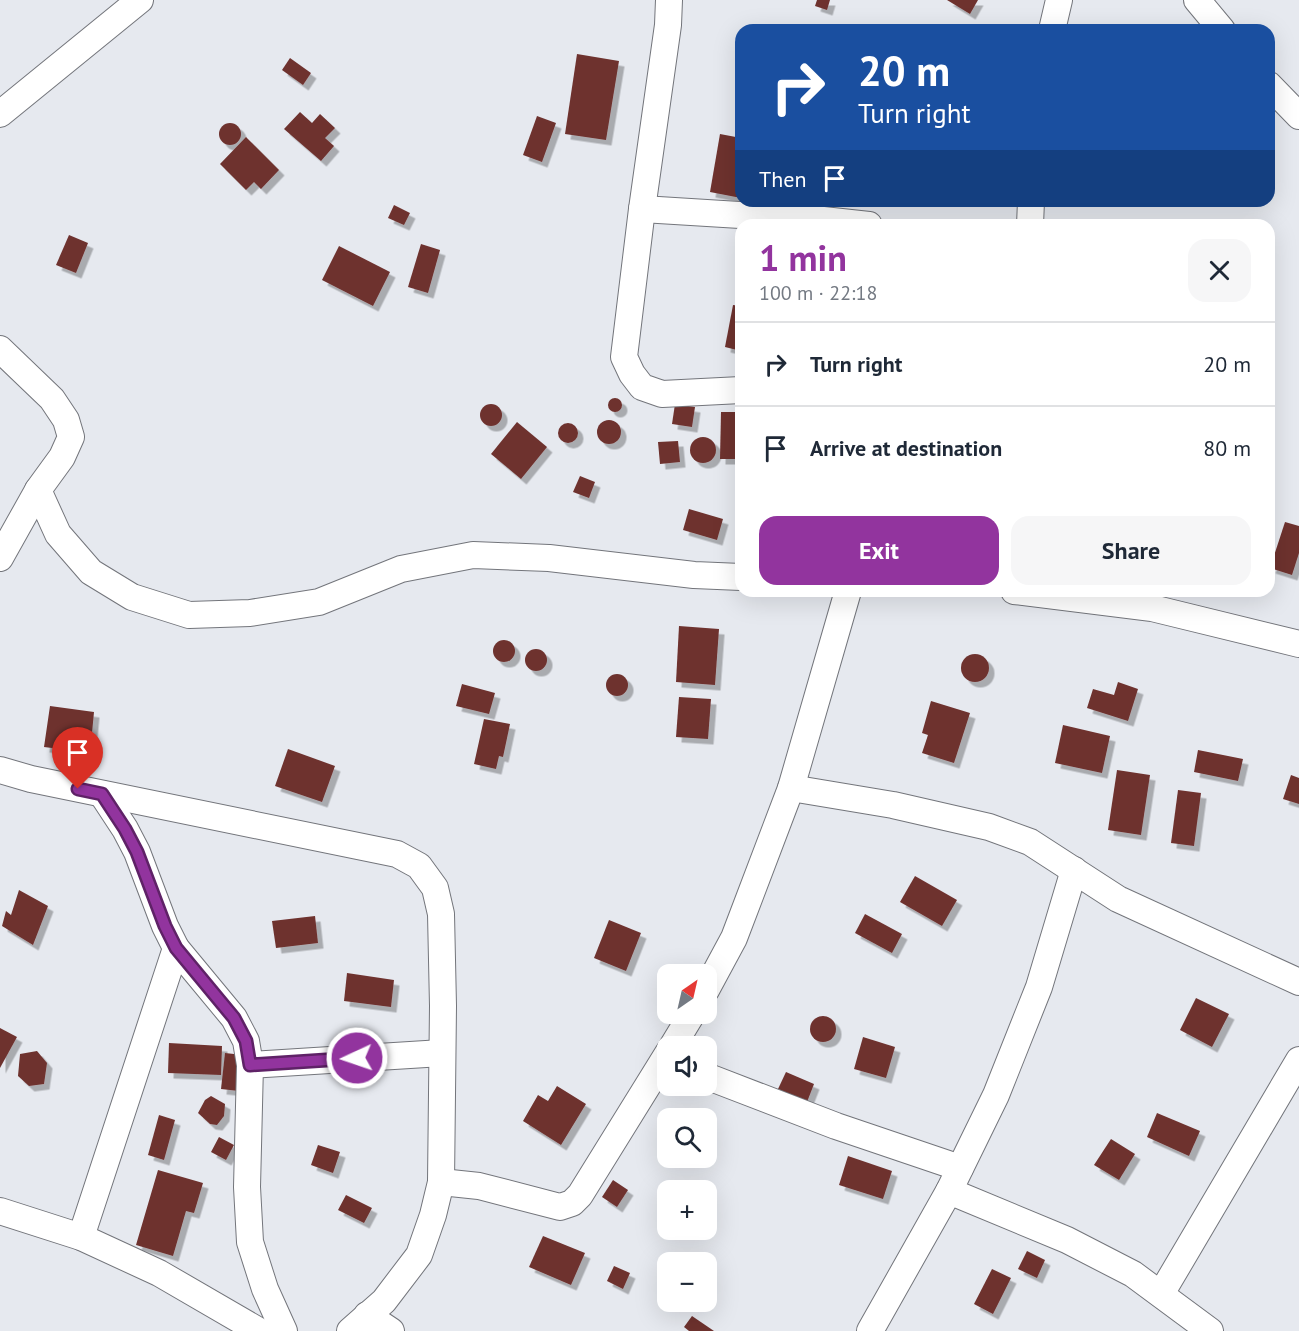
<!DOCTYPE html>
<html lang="en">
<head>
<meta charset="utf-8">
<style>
	body { margin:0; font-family:"PT Sans",sans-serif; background:#f6f6f7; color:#1f2937; height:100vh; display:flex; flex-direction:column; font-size:22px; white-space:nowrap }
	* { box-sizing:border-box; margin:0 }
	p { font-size:20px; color:#747a83 }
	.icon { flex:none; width:33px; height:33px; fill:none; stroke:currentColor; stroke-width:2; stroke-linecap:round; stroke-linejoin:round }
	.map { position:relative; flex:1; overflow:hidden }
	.sheet { position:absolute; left:735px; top:219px; width:540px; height:378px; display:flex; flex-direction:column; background:#fff; border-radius:18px; box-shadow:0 6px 24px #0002 }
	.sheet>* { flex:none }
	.hud { position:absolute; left:735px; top:24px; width:540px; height:183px; border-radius:18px; box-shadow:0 6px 24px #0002; background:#1a4fa0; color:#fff; overflow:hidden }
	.needle { width:39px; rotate:34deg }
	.tools { position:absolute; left:657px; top:964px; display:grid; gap:12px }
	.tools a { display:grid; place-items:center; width:60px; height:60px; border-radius:12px; background:#fff; box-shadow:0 6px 24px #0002; font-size:30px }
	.pin { position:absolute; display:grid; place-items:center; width:51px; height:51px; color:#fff; margin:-62px -26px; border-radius:50% 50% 50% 0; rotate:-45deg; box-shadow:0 0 6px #0007 }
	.pin .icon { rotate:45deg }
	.me { position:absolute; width:66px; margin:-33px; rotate:267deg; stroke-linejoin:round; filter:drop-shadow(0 0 4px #0008) }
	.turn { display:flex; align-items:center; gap:21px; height:126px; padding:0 24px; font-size:27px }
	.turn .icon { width:78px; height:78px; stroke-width:2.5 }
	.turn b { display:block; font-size:42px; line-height:51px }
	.then { display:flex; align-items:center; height:57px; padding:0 24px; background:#0003; gap:12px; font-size:22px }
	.round { display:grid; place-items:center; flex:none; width:63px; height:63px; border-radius:18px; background:#f6f6f7 }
	.head { display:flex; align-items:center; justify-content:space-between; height:102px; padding:0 24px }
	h1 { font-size:36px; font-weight:600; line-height:45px; color:#92349e }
	.button { display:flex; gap:12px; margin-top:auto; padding:12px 24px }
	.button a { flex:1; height:69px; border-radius:18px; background:#92349e; color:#fff; font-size:24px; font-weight:600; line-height:69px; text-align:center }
	.button a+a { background:#f6f6f7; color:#1f2937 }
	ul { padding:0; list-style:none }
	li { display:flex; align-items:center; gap:18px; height:84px; padding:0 24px; border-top:2px solid #e0e1e3 }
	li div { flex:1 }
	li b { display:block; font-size:22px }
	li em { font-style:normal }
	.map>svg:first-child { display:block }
</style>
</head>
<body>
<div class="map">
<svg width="1299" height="1331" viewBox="0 0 1299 1331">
	<defs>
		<filter id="shadow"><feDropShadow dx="5.5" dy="5.5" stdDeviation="0" flood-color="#0004"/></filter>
	</defs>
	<rect width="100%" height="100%" fill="#e6e9ef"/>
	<g fill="#6e322f" filter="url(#shadow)">
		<path d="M817,0H830L827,10L815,6Z"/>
		<path d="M947,0H978L970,14Z"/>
		<path d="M577,54L619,61L606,140L565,134Z"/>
		<path d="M290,58L311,73L303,85L282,70Z"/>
		<path d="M300,112L312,123L320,114L335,128L325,138L334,146L321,161L284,129Z"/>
		<path d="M537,116L556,123L542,162L523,155Z"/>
		<circle cx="230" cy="134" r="11"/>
		<path d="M720,134L741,138V198L710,192Z"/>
		<path d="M246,137L279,170L261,189L254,182L246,190L220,164Z"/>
		<path d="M394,205L410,213L404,225L388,218Z"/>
		<path d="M69,235L88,243L76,273L56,265Z"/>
		<path d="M421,244L440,250L428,293L408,287Z"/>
		<path d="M339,246L390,272L373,306L322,280Z"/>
		<path d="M733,305L741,306V351L725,347Z"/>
		<circle cx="615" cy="405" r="7"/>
		<path d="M675,404L695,407L692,427L672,424Z"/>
		<circle cx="491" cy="415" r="11"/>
		<path d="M721,412H741V459H720Z"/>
		<circle cx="609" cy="432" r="12"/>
		<path d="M517,422L547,447L521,479L491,454Z"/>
		<circle cx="568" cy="433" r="10"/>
		<circle cx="703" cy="450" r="13"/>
		<path d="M678,441L680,462L660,464L658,442Z"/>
		<path d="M580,476L595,482L589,498L573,492Z"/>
		<path d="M689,509L723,519L717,540L683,530Z"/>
		<path d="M1285,522L1299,526V553L1292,575L1270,568Z"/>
		<path d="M679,626L719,629L715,685L676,682Z"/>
		<circle cx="504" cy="651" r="11"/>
		<circle cx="536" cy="660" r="11"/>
		<circle cx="975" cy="668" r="14"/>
		<circle cx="617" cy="685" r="11"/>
		<path d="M1118,682L1138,689L1128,721L1087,708L1093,689L1114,695Z"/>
		<path d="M462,684L495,693L489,714L456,706Z"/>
		<path d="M679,697L711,699L708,739L676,737Z"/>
		<path d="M931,701L970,713L954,763L922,753L928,735L922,733Z"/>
		<path d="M50,706L94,712L92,733L87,732L84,752L44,747Z"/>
		<path d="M484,719L510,724L503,757L499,756L496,769L474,764Z"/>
		<path d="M1063,725L1110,736L1102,773L1055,763Z"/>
		<path d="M288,749L335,766L322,802L275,786Z"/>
		<path d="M1198,750L1243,759L1238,781L1194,772Z"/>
		<path d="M1117,770L1150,775L1141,835L1108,830Z"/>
		<path d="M1291,775L1299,778V804L1283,799Z"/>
		<path d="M1178,790L1201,793L1194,846L1171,843Z"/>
		<path d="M915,876L957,900L942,926L900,902Z"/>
		<path d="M19,890L48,906L33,945L2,926L6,911L11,915Z"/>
		<path d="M865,914L902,934L892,953L855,933Z"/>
		<path d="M315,916L318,943L276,948L272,921Z"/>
		<path d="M609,920L641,933L626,971L594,958Z"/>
		<path d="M347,973L394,980L391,1007L344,1001Z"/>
		<path d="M1196,998L1229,1014L1212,1047L1180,1030Z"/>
		<circle cx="823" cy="1029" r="13"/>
		<path d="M0,1028L17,1037L0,1068Z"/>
		<path d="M863,1037L895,1047L886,1078L854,1069Z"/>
		<path d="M169,1043L222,1046L221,1075L168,1073Z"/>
		<path d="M37,1051L47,1063L44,1084L29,1086L18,1076L20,1054Z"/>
		<path d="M225,1053L243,1055L239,1091L221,1089Z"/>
		<path d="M786,1072L814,1084L807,1102L778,1089Z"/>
		<path d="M557,1086L586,1104L561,1145L523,1121L538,1095L548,1101Z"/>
		<path d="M211,1096L225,1104L224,1116L217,1125L210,1124L198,1113L205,1100Z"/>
		<path d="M1157,1113L1200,1131L1189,1156L1147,1137Z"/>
		<path d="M159,1115L175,1120L164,1160L148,1155Z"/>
		<path d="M219,1137L234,1145L226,1160L211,1152Z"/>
		<path d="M1111,1139L1135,1154L1119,1180L1094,1165Z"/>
		<path d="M318,1145L340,1152L333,1173L311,1165Z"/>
		<path d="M848,1156L892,1171L883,1199L839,1185Z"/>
		<path d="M158,1170L203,1183L194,1213L186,1211L173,1256L136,1245Z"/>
		<path d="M613,1180L628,1190L617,1207L602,1197Z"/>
		<path d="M346,1195L372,1208L364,1223L338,1210Z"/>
		<path d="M543,1236L585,1253L571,1285L529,1267Z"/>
		<path d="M1027,1251L1045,1260L1037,1278L1018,1269Z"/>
		<path d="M614,1266L630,1273L623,1289L607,1281Z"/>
		<path d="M992,1269L1011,1278L993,1314L974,1304Z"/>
		<path d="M692,1316L714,1331H689L684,1327Z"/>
	</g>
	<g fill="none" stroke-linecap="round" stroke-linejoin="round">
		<g stroke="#73757b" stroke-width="28">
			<g id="minor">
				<path d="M669,0L668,25L642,209L624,357L632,374L642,387L662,394L741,390"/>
				<path d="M1197,0L1222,30"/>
				<path d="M1052,30L1059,0"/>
				<path d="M1269,85L1299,116"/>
				<path d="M0,114L140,0"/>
				<path d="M642,209L823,220L869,225"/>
				<path d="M1030,225L1031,201"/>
				<path d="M0,349L52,399L66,420L71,437L62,457L38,490L0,558"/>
				<path d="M38,490L58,534L91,572L132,597L189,615L250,613L319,602L401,569L473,555L549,558L694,575L741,577"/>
				<path d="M1014,591L1152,608L1299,644"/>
				<path d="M0,770L31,779L397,854L419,866L435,888L441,914L443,1006L441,1182L433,1215L419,1255L384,1301L350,1331"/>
				<path d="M791,788L893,805L989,827L1030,842L1118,899L1299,982"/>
				<path d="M102,794L125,829L137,852L165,926L176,948L234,1018L246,1041L250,1065L247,1187L250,1242L265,1289L284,1331"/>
				<path d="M706,990L734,938L791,788L848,591"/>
				<path d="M672,1047L692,1014"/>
				<path d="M250,1065L442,1053"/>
				<path d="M706,1076L836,1126L960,1168"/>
				<path d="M441,1182L479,1186L560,1207L572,1203L580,1195L668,1053"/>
				<path d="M949,1191L1067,1240L1133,1274L1210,1331"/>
				<path d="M0,1211L81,1237L159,1273L259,1331"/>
				<path d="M81,1237L176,948"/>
				<path d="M1161,1294L1299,1060"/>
				<path d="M367,1315L391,1331"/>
				<path d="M870,1331L949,1191L996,1095L1039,987L1074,870"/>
			</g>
		</g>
		<use href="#minor" stroke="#fff" stroke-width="26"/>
	</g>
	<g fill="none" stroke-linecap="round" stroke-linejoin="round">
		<g stroke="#5f2267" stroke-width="15">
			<path id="route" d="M78,789L102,794L125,829L137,852L165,926L176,948L234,1018L246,1041L250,1065L357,1058"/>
		</g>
		<use href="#route" stroke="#92349e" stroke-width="10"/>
	</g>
</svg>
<div class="tools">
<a><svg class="needle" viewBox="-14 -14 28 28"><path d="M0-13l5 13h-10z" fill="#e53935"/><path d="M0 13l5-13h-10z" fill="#747a83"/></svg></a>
<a><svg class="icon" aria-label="sound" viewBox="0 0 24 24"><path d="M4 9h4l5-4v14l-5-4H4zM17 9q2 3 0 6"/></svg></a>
<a><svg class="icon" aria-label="search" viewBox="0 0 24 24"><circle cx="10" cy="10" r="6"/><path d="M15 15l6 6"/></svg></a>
<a>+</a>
<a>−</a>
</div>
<div class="pin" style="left:78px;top:789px;background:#d93025"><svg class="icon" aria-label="arrive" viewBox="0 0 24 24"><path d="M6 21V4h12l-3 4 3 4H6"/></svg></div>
<svg class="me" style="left:357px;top:1058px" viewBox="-20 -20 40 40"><circle r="17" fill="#92349e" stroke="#fff" stroke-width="3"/><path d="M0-11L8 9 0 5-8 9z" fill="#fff"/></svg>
<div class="hud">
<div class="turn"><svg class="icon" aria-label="right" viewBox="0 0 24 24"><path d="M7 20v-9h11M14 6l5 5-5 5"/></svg><div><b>20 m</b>Turn right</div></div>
<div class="then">Then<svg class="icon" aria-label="arrive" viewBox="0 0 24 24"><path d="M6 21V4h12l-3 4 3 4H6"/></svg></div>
</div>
<section class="sheet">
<div class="head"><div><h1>1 min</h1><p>100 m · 22:18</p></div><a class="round"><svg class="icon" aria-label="close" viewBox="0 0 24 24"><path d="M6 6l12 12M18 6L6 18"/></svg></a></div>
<ul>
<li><svg class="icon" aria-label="right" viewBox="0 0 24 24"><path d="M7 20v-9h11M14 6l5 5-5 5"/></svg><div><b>Turn right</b></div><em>20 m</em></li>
<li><svg class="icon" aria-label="arrive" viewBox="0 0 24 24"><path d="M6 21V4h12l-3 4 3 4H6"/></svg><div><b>Arrive at destination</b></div><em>80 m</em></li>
</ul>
<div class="button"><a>Exit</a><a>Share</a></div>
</section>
</div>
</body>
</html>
